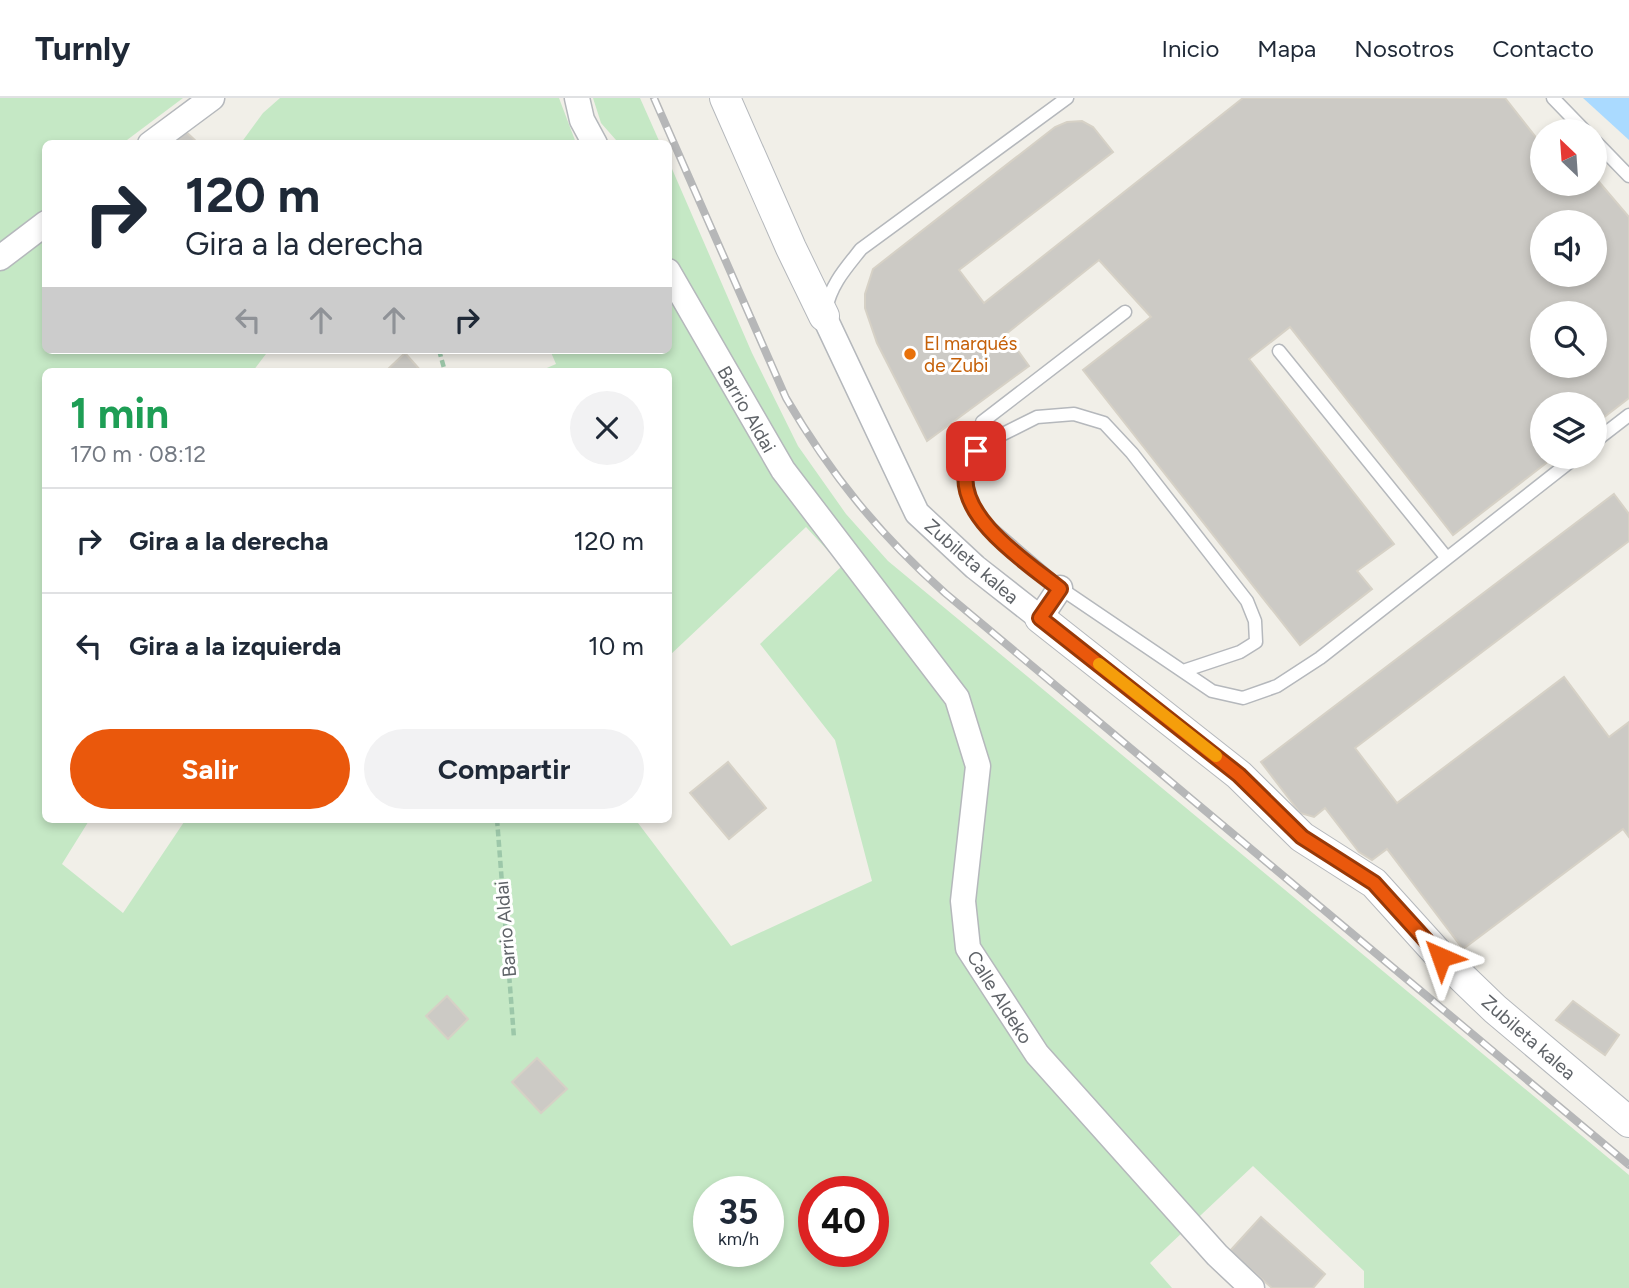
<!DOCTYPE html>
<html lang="es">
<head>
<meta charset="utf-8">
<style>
	body { margin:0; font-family:Figtree,sans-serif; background:#f2f2f3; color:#1f2937; height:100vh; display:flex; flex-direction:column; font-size:26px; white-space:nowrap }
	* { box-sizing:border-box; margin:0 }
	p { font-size:23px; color:#747a83 }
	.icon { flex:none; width:38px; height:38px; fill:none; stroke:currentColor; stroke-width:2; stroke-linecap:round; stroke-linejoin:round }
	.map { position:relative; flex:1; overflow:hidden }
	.drawer { position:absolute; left:42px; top:270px; width:630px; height:455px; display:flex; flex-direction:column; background:#fff; border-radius:10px; box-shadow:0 4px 10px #0003 }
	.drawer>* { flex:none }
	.guide { position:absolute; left:42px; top:42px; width:630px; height:214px; border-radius:10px; box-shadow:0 4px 10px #0003; background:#fff; color:#1f2937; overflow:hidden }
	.needle { width:46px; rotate:335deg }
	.fabs { position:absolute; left:1530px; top:21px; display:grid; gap:14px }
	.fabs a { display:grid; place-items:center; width:77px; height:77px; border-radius:50%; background:#fff; box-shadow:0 4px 10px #0003; font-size:35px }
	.speed { position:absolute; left:693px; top:1078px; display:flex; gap:14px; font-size:35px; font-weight:700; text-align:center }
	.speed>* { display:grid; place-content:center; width:91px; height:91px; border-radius:50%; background:#fff; box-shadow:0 4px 10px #0003; line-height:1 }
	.speed small { font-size:18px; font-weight:400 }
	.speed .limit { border:10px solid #d22; background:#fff; color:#111 }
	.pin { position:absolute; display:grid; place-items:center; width:60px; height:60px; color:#fff; margin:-30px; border-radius:14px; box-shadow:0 4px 10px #0006 }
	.me { position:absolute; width:77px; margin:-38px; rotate:317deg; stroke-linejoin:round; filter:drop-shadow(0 0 5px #0008) }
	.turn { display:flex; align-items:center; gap:24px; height:147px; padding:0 28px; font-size:32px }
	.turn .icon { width:91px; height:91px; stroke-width:2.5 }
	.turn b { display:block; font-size:49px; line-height:60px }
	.lanes { display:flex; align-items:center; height:66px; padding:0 28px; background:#0003; justify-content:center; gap:35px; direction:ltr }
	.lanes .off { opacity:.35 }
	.round { display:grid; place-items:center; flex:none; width:74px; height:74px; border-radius:37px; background:#f2f2f3 }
	.overview { display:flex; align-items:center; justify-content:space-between; height:119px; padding:0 28px }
	h1 { font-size:42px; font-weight:700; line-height:52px; color:#1e9e55 }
	.cta { display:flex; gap:14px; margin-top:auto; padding:14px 28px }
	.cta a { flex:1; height:80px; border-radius:42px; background:#ea580c; color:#fff; font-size:28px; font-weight:700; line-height:80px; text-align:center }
	.cta a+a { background:#f2f2f3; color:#1f2937 }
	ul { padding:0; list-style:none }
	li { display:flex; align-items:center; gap:21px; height:105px; padding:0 28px; border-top:2px solid #e0e1e3 }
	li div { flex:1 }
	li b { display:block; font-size:26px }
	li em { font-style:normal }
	header { display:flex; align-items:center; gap:42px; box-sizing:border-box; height:98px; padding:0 35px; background:#fff; border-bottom:2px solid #e0e1e3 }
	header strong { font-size:33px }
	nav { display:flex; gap:38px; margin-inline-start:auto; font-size:24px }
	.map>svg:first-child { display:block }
</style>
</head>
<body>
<header>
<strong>Turnly</strong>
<nav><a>Inicio</a><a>Mapa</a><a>Nosotros</a><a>Contacto</a></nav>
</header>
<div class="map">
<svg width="1629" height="1190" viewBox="0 0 1629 1190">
	<rect width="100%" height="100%" fill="#f1efe8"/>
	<g fill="#c5e8c5" fill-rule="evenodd">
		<path d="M0,0H183L123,45L46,46V252H269L253,273H46V721H90L62,766L123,815L186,721H635L731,848L872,783L835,642L760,546L842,468L806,429L669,558L668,273H540L556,266L550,252H668L669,64L752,255L798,348L846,416L888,463L1629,1077V1190H1364V1173L1253,1068L1150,1165L1172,1190H0ZM709,1094H768V1153H709ZM814,1094H873V1153H814Z"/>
		<path d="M280,0H559L576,45H241L263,15Z"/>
		<path d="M593,0H640L660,45H606L616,42L601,25Z"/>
	</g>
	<path fill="#aadaff" d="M1583,0H1629V42Z"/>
	<g fill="#cccac5" stroke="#d6d1c6" stroke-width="2" fill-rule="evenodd">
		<path d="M1243,0H1505L1542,47V86H1594V78L1629,119V300L1594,327V306H1542V359H1554L1453,437L1290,229L1249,261L1394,446L1357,473L1372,491L1300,547L1083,272L1151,219L1099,162L1006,236L1029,268L927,343L877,245L865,210V196L873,171L1055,29L1067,24L1082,23L1093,29L1113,54L959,172L984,205ZM1542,124H1594V177H1542ZM1542,215H1594V268H1542Z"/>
		<path d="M182,30L199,46H166Z"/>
		<path d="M405,255L421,273H386Z"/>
		<path d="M1614,396L1629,416V443L1355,650L1397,705L1564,579L1609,639L1629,624V739L1623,731L1463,851L1387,751L1372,762L1359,754L1325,710L1314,719L1300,715L1261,664Z"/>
		<path d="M728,664L766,710L729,741L690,695Z"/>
		<path d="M447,898L468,921L448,941L426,918Z"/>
		<path d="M1573,903L1619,937L1605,957L1556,922Z"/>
		<path d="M537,960L567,991L541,1015L512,984Z"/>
		<path d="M1261,1119L1325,1176L1313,1190H1272L1230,1153Z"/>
	</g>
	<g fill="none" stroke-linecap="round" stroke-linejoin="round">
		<g stroke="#b5b8bc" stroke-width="15">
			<g id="service">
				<path d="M1553,0L1585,33"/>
				<path d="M1594,42L1629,78"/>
				<path d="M826,211C831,186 846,170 861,151L1067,0"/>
				<path d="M1279,253L1446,459"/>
				<path d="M995,340L982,324L1125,214"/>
				<path d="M1594,344L1629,317"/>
				<path d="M1183,573L1240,554L1256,544L1255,523L1247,503L1132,355L1104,325L1074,316L1037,319L995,340L976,353L966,372L967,396L983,424L1060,490L1212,593L1243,600L1277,588L1320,560L1576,359"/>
			</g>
		</g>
		<g stroke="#b5b8bc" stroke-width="27">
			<g id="minor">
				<path d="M577,0L582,22L595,46"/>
				<path d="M150,46L212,0"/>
				<path d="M0,160L46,125"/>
				<path d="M668,173L783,372L957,600L978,668L963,803L968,850L1037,956L1217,1157L1252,1190"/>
				<path d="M824,218L917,415L975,469L1040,520L1060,490"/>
			</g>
		</g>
		<g stroke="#b5b8bc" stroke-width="32">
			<g id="tertiary">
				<path d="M725,0L791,150L824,218"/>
				<path d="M1040,520L1239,677L1302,739L1374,785L1441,859L1495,911L1629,1024"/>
			</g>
		</g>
		<g stroke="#9cc7a9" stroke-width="4.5" stroke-dasharray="7 3.5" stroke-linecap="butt">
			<path d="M439,252L444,270L442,273"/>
			<path d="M497,721L514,940"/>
		</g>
		<use href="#service" stroke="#fff" stroke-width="12"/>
		<use href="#minor" stroke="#fff" stroke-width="24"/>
		<use href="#tertiary" stroke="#fff" stroke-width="30"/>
		<g stroke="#b6b7b8" stroke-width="8">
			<path id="rail" d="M654,0L786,300C831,377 879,436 945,495L1629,1067"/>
		</g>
		<use href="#rail" stroke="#fff" stroke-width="5" stroke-dasharray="16" stroke-linecap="butt"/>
	</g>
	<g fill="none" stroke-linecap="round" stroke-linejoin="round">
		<g stroke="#983908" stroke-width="18">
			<path id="route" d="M976,353C973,359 968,367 966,373C958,421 1028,465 1060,491L1040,520L1239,677L1302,739L1374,785L1441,859"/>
		</g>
		<use href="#route" stroke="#ea580c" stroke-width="12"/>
		<path stroke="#f59e0b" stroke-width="12" d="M1099,566L1216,658"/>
	</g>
	<circle fill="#e8710a" stroke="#fff" stroke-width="2.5" cx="910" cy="256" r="7"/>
	<g text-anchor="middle" stroke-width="6" stroke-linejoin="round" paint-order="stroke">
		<g font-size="19" fill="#c56008" stroke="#fff" text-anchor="start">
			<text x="924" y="252">El marqués<tspan x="924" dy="22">de Zubi</tspan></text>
		</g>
		<g font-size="19" fill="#5f6368" stroke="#fff">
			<text transform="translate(747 311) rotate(60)" y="7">Barrio Aldai</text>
			<text transform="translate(972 463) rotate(41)" y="7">Zubileta kalea</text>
			<text transform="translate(505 831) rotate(-95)" y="7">Barrio Aldai</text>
			<text transform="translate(1000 899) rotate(58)" y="7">Calle Aldeko</text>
			<text transform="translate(1529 939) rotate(41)" y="7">Zubileta kalea</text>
		</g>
	</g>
</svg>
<div class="fabs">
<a><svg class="needle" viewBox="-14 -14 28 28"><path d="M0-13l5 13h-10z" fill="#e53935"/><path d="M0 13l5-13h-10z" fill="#747a83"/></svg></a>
<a><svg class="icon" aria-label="sound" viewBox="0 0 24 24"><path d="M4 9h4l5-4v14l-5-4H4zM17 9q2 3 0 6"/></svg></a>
<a><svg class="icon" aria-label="search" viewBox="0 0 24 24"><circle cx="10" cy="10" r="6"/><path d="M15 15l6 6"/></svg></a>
<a><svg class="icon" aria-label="layers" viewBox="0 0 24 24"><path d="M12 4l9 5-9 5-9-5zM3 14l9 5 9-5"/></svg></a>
</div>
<div class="speed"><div>35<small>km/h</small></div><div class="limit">40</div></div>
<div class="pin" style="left:976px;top:353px;background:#d93025"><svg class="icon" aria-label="arrive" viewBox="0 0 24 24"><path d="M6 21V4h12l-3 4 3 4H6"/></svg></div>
<svg class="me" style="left:1441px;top:859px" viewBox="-20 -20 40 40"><path d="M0-17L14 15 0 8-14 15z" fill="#ea580c" stroke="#fff" stroke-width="4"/></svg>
<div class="guide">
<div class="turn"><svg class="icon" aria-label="right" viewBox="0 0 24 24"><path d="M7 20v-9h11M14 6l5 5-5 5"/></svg><div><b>120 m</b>Gira a la derecha</div></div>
<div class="lanes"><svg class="icon off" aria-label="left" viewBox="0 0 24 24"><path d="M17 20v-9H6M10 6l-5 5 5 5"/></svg><svg class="icon off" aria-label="ahead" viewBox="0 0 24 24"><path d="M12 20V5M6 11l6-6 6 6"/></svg><svg class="icon off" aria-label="ahead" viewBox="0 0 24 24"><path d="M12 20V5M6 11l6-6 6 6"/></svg><svg class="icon" aria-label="right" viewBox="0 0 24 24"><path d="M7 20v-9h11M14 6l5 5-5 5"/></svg></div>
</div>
<section class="drawer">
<div class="overview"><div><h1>1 min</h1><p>170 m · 08:12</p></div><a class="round"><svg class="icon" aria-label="close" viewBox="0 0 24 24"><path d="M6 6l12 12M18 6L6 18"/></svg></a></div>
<ul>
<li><svg class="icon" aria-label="right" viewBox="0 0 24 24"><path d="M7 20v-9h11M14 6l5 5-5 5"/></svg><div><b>Gira a la derecha</b></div><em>120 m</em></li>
<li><svg class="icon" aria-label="left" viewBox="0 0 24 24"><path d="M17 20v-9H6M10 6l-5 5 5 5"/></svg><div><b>Gira a la izquierda</b></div><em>10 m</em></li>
</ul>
<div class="cta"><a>Salir</a><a>Compartir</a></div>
</section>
</div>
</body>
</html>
